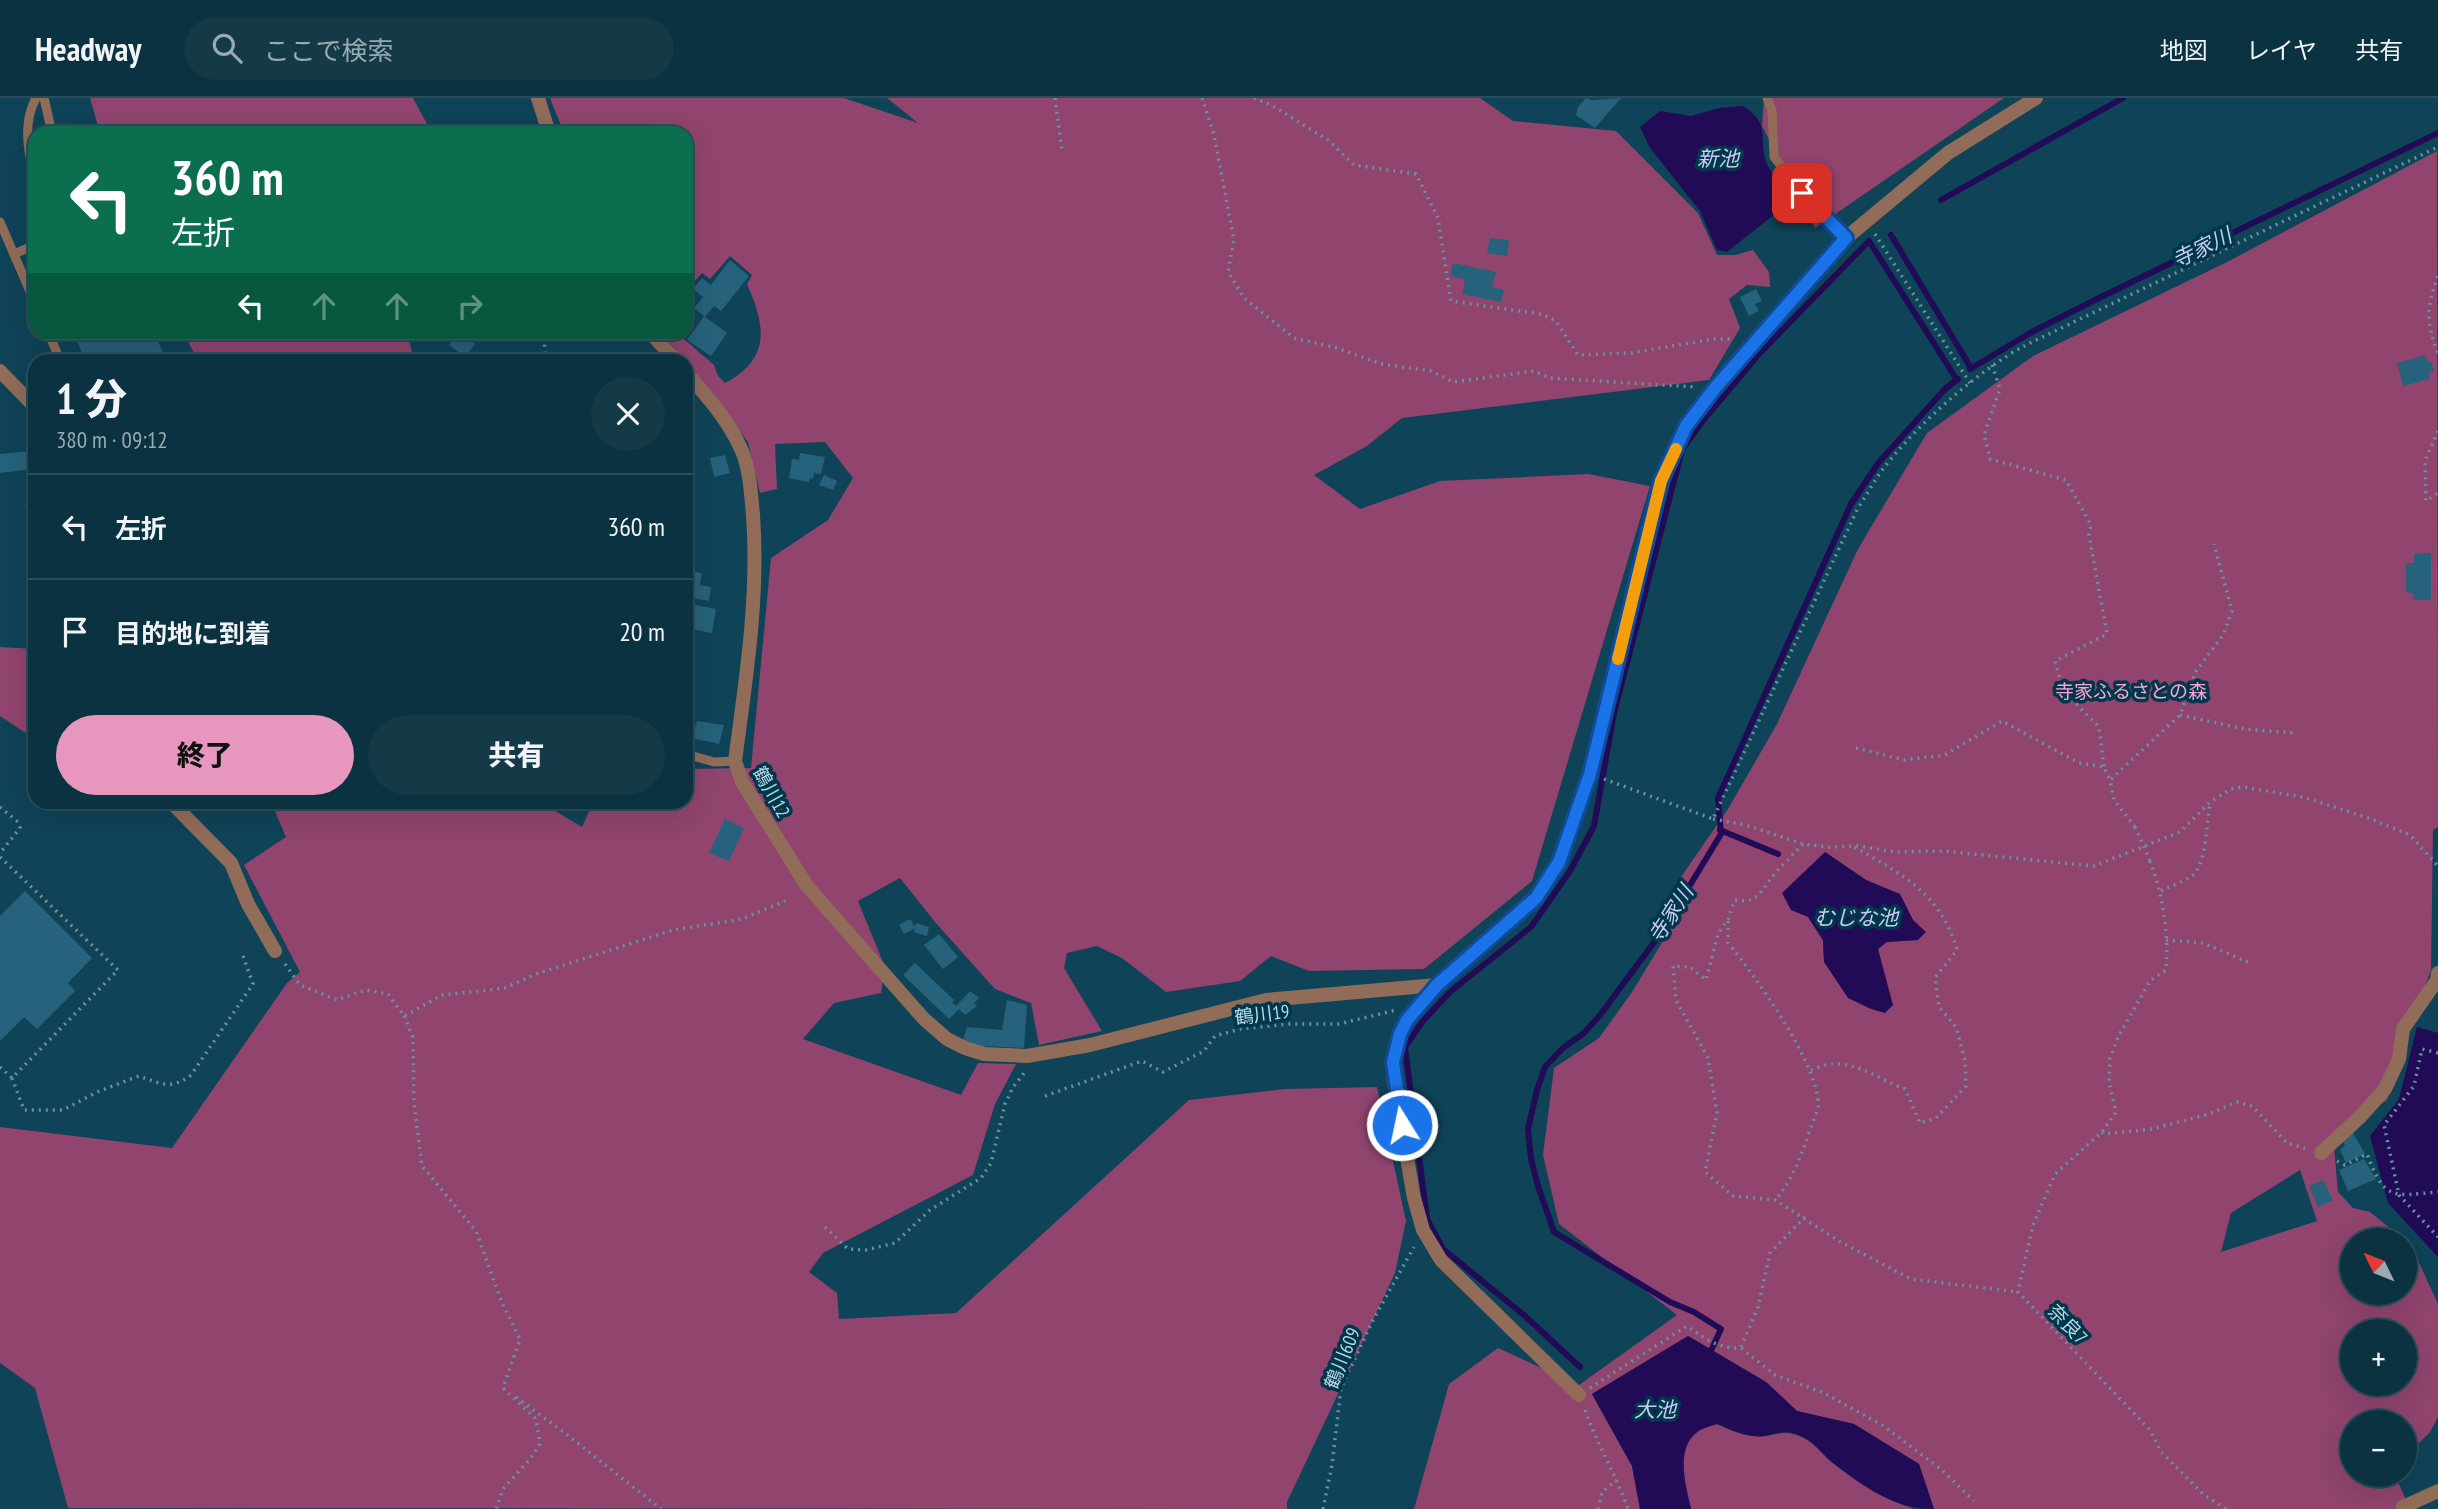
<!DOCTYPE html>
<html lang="ja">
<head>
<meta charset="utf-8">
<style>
	body { margin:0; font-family:"PT Sans Narrow","Noto Sans JP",sans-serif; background:#143a48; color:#f1f3f6; height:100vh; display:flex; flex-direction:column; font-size:26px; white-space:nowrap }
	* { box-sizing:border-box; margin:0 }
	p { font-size:23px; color:#9aaab1 }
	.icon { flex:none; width:38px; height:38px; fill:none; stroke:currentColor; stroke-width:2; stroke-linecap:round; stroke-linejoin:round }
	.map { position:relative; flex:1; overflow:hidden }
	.side { position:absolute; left:28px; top:256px; width:665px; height:455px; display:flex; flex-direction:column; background:#0b3241; border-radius:21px; box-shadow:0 7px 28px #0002,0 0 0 2px #2b4d5a }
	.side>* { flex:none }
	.guide { position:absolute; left:28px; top:28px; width:665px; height:214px; border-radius:21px; box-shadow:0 7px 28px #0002,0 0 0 2px #2b4d5a; background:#0b6e4f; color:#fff; overflow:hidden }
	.needle { width:46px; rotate:313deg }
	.controls { position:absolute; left:2340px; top:1130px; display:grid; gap:14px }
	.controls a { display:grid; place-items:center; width:77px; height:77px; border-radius:50%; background:#0b3241; box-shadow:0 7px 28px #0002,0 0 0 2px #2b4d5a; font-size:35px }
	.pin { position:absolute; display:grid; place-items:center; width:60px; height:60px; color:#fff; margin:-30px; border-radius:14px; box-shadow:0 4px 10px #0006 }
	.me { position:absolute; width:77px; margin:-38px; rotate:350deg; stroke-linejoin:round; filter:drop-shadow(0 0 5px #0008) }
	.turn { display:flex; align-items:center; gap:24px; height:147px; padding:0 28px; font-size:32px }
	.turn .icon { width:91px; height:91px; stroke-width:2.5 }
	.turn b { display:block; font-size:49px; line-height:60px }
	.lanes { display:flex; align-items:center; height:66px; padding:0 28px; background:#0003; justify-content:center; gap:35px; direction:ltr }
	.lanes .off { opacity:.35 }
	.round { display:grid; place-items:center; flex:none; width:74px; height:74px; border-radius:37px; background:#143a48 }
	.head { display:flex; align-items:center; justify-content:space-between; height:119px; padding:0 28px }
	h1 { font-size:42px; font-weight:800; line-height:52px }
	.cta { display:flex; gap:14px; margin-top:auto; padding:14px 28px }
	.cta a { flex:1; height:80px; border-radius:42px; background:#e797bd; color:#111; font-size:28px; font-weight:800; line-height:80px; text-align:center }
	.cta a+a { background:#143a48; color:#f1f3f6 }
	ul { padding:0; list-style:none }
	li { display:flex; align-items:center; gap:21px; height:105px; padding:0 28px; border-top:2px solid #2b4d5a }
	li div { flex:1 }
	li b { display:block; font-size:26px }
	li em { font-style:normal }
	header { display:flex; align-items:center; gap:42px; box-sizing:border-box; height:98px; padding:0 35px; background:#0b3241; border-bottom:2px solid #2b4d5a }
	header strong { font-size:33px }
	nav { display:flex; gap:38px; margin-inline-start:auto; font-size:24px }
	.search { width:490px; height:63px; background:#143a48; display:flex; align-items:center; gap:18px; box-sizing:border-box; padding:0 24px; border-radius:38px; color:#9aaab1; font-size:26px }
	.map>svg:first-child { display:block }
</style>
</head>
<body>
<header>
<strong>Headway</strong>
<div class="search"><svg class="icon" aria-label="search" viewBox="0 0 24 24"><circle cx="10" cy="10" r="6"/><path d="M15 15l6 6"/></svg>ここで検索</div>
<nav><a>地図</a><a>レイヤ</a><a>共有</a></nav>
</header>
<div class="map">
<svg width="2438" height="1411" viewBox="0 0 2438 1411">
	<rect width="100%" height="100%" fill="#0f4357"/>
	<g fill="#90446e" fill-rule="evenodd">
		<path d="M90,0H413L432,35H100Z"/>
		<path d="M550,0H844L918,25L887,0H1480L1513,23L1616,33L1698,115L1717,157H1735L1753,152L1769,174L1770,189L1747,187L1729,201L1740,230L1709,282L1402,320L1367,348L1314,377L1360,411L1440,383L1588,376L1650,388L1532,783L1424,871L1309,873L1271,858L1240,883L1166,894L1122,860L1097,848L1067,855L1064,870L1102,933L1039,947L1031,905L995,891L935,824L900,780L858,803L885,869L881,895L834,905L803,941L961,997L978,965L1016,966L995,1006L973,1077L823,1155L809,1174L837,1195L839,1221L956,1215L1189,1002L1286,991L1377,989L1406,1123L1395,1175L1287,1404V1411L68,1410L35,1290L0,1265V1029L172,1050L287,885L300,874L244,767L286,739L271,704H546L547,708L582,729L593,704H686V671L751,670L771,460L828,422L853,380L825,344L775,346L777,391L760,395L748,344L662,235H677L714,267L718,278L725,285C772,260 765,227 747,186L752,177L730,158L710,181L702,175L690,188L691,209L686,214V35H564Z"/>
		<path d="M1764,0H2004L1815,130L1762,28Z"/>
		<path d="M2437,53L2438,729L2433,732L2431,872L2407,935L2387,1002L2333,1037L2338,1094L2353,1110L2370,1114L2411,1147L2438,1206V1319L2430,1334L2405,1359L2404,1325H2352V1377H2395L2410,1411H1934L1919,1366L1854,1326L1797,1313L1766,1284L1688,1238L1592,1296L1632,1368L1640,1411H1414L1449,1286L1498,1250L1579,1287L1677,1217L1559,1126L1543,1057L1554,970L1599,940L1632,894L1669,833L1681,779L1728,711L1777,626L1858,451L1927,335L2033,258L2227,164ZM1825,754L1866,782L1900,797L1913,822L1918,842L1886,844L1878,851L1881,866L1824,864L1823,842L1808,819ZM2300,1072L2317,1123L2221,1154L2231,1115ZM2352,1143H2404V1195H2352ZM2352,1234H2404V1286H2352Z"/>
		<path d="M184,235H407L414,262H197Z"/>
		<path d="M0,549L35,551V641L0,618Z"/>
		<path d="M1717,1326C1728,1331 1740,1337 1753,1338C1774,1341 1782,1328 1805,1341C1816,1346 1824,1359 1834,1366C1859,1385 1884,1401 1914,1411H1691C1686,1389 1675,1352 1696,1335C1701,1330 1711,1328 1717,1326Z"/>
	</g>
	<g fill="#220b56">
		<path d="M1743,8C1775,28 1755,44 1769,70C1775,81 1787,91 1795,100L1727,154L1717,152L1700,113L1650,50L1640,29L1660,13L1691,18L1719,10Z"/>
		<path d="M1825,754L1866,782L1900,796L1913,822L1926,834L1918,842L1887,844L1878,851L1893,907L1885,915L1871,911L1848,900L1824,864L1823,842L1808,819L1791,812L1782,795Z"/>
		<path d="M2417,929L2438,935V1159L2388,1105L2370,1038L2399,1001Z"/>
		<path d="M1688,1238L1766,1284L1797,1313L1854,1326L1919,1366L1934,1411C1894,1411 1864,1389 1833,1365C1824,1358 1816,1346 1805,1340C1779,1327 1774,1341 1753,1338C1740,1336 1729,1331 1717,1326C1711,1328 1701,1330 1696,1335C1675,1352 1686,1389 1691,1411H1640L1632,1368L1592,1296Z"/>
	</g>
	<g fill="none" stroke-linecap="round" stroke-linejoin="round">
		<g stroke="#220b56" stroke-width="6">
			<path d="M1941,102L2123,0"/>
			<path d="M1891,137L1971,270"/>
			<path d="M1970,271L2030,235L2101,199L2438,35"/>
			<path d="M1720,732L1778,756"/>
			<path d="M1708,1259L1721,1231L1694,1214L1670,1204L1554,1134L1538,1088L1531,1061L1528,1031L1537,992L1545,969L1563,950L1584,935L1600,917L1661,835L1721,736L1718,700L1851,406L1879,364L1945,291L1958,281"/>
			<path d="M1580,1269L1525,1218L1443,1151L1427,1121L1405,949L1423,923L1450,894L1531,829L1570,773L1594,728L1614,615L1682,352L1701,325L1758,257L1869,143L1957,282"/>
		</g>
	</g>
	<g fill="#26627b">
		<path d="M1586,0L1592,2L1621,0L1595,30L1576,17L1578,9Z"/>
		<path d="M1490,140L1509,142L1507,158L1487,155Z"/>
		<path d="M730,162L749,178L721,213L714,208L705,219L694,210L703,199L693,191L702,180L711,187Z"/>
		<path d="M1453,165L1496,174L1492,189L1504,192L1501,204L1462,196L1465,181L1450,178Z"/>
		<path d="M1756,191L1762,203L1755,206L1759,213L1749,218L1740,199Z"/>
		<path d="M704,218L727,235L711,258L687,242Z"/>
		<path d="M73,234H154L166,262H85Z"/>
		<path d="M458,234L475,246L465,259L449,247Z"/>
		<path d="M2426,257L2427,264L2431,263L2434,273L2429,274L2430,281L2403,288L2397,265Z"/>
		<path d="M31,353L33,371L0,375V356Z"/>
		<path d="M800,355L825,359L821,376L814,375L813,381L810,380L809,384L789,380L792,361L799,362Z"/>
		<path d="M725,357L730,375L714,379L710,360Z"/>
		<path d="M824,377L837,383L833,392L819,387Z"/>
		<path d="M35,404V427L32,428L25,407Z"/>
		<path d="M2431,455V502H2413V495L2406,494V465H2414V456Z"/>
		<path d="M686,472L702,475L700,487L711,489L709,503L686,499Z"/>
		<path d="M687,505L716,511L712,535L686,530Z"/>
		<path d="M697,623L724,627L719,646L692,640Z"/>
		<path d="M725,721L744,730L729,763L709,755Z"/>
		<path d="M25,793L92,860L68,885L75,893L37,931L24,919L0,943V818Z"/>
		<path d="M910,821L915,829L916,825L929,829L927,838L914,834L915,830L904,836L899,827Z"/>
		<path d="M939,836L958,859L943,871L924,847Z"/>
		<path d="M915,865L954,902L952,904L956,908L970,893L979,900L974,905L977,908L965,917L959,911L949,921L903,877Z"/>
		<path d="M1007,902L1027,907L1024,950L981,948L963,942L967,929L1002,932Z"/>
		<path d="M2352,1033L2365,1056L2346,1065L2340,1052L2345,1047L2342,1042Z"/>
		<path d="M2364,1061L2376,1081L2348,1093L2339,1072Z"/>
		<path d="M2323,1082L2333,1102L2318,1109L2309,1088Z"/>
	</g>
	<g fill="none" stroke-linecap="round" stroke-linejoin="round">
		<g stroke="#6891a2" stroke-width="3.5" stroke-dasharray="2 5" stroke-linecap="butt">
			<path d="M1055,0L1062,53"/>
			<path d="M1202,0L1214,37L1234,142L1228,174L1244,200L1294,240L1337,250L1381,266L1431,273L1453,284L1534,273L1550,280L1695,289"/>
			<path d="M1254,0L1273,8L1328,42L1354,67L1416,76L1438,120L1451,203L1541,216L1556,223L1578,257L1631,255L1714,241H1734"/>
			<path d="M1875,136L1970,285"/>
			<path d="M2438,178C2426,209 2426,225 2438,255"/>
			<path d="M542,262L545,255L544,234"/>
			<path d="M1992,267L2000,291L1984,337L1990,361L2066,382L2091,427L2089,437L2107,536L2055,563L2063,593L2099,629L2104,669"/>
			<path d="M2438,333L2425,363L2426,403L2438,395"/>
			<path d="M2180,617L2244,631L2295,635"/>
			<path d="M1856,650L1905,662L1945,657L2002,623L2079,665L2104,669L2110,682"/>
			<path d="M1604,681L1713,721L1857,412C1865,399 1872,387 1880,375C1913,330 1977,273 2026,247L2438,49"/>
			<path d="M0,709L18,724L20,730L0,755"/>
			<path d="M1713,721L1746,727L1803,746L1828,749L1858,748L1895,754L1942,753L2094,768L2180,734L2210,704L2231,691L2243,689L2303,699L2371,721L2410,737L2438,768"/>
			<path d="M2135,729L2114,702L2110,682L2180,617L2196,573L2223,537L2232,513L2214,446"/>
			<path d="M1803,746L1777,773L1758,798L1748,803L1735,802L1728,821L1718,836L1706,882L1690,869L1673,868L1676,902L1708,960L1717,1015L1705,1074L1733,1098L1775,1102L1839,1143L1911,1181L2018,1194"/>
			<path d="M0,759L118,872L12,980L0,969"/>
			<path d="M2150,763C2163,798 2169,835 2166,872L2150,883L2118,939L2110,960L2109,984L2116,1014L2102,1034L2055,1076L2033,1127L2018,1194L2150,1332L2161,1354L2203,1396L2226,1411"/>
			<path d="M2161,793C2170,788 2183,784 2192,778C2207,766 2206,725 2210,707"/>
			<path d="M1728,823V845C1754,876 1821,969 1818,1009C1817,1015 1813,1023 1811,1029C1801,1057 1795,1078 1776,1101"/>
			<path d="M2166,842L2203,845L2252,866"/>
			<path d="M285,866L300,887L337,902L365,892L388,896L404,918L442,897L505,890L536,876L673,832L742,821L785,803"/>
			<path d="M404,918L413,940L414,1006L422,1068L476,1133L502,1205L520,1241L503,1290L536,1321L540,1346L530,1361L503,1391L496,1411"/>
			<path d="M2438,955L2422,951L2414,988L2384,1027L2399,1097L2438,1139"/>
			<path d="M1811,972C1817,970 1826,966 1832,966C1858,964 1882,983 1905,991L1920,1025L1936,1020L1966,988L1965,962L1956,929L1939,909L1935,880L1957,852C1941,796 1902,776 1854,749"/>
			<path d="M12,980L24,1012H63L97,994L139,978C161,986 171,992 191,977L253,886L242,855"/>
			<path d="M1045,998L1142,963L1163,974L1204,953L1215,938L1240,931L1289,926H1339L1396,912"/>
			<path d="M2102,1034L2104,1036L2152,1031L2209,1016L2237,1004L2252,1008L2287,1045L2307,1051"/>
			<path d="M2337,1063L2345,1067L2367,1056C2385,1103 2392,1098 2438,1094"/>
			<path d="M825,1129L848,1151L866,1152L895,1145L930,1112L981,1080L991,1065L1005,1006L1013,989L1025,974"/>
			<path d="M1741,1249L1758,1209L1770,1155L1805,1119"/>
			<path d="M1590,1290L1687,1228C1705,1241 1719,1251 1741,1250L1775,1277L1824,1295L1882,1327L1942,1372L1974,1403"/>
			<path d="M516,1299L566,1336L661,1411"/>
			<path d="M1585,1312C1597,1346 1616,1377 1628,1411"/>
			<path d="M1323,1411L1332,1367L1341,1290L1373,1222L1414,1149"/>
			<path d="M1598,1411L1602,1394L1617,1382"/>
		</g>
		<g stroke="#906c59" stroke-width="9">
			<path d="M44,0L52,35"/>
			<path d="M1767,0L1772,12L1774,59L1802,95L1846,140"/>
			<path d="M35,78C27,53 23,24 36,0"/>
			<path d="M0,124L35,205"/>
			<path d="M14,156L35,147"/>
			<path d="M48,234L60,262"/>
			<path d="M686,656L714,664L735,663"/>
		</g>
		<g stroke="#906c59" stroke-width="14">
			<path d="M538,0L549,35"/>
			<path d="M650,234L675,262"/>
			<path d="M0,273L32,306L35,312"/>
			<path d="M686,275C708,299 729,323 742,353C750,372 751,396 753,417C759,499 746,580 735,663L742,684L807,788L924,921L947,941L965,950L984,956L1027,958L1090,947L1266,902L1437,887"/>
			<path d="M171,704L231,765L248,806L275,853"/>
			<path d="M2321,1055L2361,1018L2385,991L2399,961L2403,931L2437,882L2438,875"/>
			<path d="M1579,1297L1441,1162L1423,1132L1414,1100L1393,979V964L1400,936L1418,907L1437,887L1536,800L1559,764L1590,676L1661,383L1686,328L1715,290L1846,140L1948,55L2036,0"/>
			<path d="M2403,1409L2438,1393"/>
		</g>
		<path stroke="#6891a2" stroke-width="3.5" stroke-dasharray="2 5" stroke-linecap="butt" d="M2135,729L2150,763"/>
	</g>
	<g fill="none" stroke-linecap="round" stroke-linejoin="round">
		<g stroke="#114b97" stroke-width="18">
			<path id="route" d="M1402,1027L1393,964L1400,936L1407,922L1437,887L1536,800L1559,764L1590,676L1661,383L1686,328L1715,290L1846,140L1802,95"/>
		</g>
		<use href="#route" stroke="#1a73e8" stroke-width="12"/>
		<path stroke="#f59e0b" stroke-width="12" d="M1618,561L1661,383L1676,351"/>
	</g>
	<g text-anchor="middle" stroke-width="7" stroke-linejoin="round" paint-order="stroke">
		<g font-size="19" fill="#fea3d2" stroke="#00384b">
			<text x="2131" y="600">寺家ふるさとの森</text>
		</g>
		<g font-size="19" fill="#b9d8e7" stroke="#00384b">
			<text transform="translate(772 694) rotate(61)" y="7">鶴川12</text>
			<text transform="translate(1262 916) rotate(-7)" y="7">鶴川19</text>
			<text transform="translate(2068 1226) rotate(46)" y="7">奈良7</text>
			<text transform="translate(1342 1260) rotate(-68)" y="7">鶴川609</text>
		</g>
		<g font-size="21" font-style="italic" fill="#ccc9f5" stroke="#00384b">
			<text x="1718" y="68">新池</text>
			<text transform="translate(2202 150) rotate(-26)" y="7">寺家川</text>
			<text transform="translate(1671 816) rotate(-57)" y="7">寺家川</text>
			<text x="1856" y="827">むじな池</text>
			<text x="1655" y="1319">大池</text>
		</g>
	</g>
</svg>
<div class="controls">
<a><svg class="needle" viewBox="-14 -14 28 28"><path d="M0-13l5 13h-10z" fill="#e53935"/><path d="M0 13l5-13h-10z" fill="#9aaab1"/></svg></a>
<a>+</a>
<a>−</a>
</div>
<div class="pin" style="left:1802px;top:95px;background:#d93025"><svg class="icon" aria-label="arrive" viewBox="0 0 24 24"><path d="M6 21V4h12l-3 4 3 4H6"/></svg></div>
<svg class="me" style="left:1402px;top:1027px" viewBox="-20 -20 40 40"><circle r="17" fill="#1a73e8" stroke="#fff" stroke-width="3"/><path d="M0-11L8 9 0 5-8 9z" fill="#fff"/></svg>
<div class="guide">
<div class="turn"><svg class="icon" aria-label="left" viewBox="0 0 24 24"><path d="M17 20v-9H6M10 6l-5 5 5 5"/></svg><div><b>360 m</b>左折</div></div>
<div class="lanes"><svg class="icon" aria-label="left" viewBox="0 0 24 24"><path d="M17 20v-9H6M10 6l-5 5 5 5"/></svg><svg class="icon off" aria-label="ahead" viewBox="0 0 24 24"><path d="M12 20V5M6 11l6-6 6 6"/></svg><svg class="icon off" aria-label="ahead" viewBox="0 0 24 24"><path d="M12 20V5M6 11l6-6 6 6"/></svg><svg class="icon off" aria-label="right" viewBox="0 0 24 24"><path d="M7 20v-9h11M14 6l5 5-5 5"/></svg></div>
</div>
<section class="side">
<div class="head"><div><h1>1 分</h1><p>380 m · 09:12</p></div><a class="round"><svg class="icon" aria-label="close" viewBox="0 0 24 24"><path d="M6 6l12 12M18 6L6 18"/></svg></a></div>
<ul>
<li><svg class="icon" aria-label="left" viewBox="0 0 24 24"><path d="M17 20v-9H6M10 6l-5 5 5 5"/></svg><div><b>左折</b></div><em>360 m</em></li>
<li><svg class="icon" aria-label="arrive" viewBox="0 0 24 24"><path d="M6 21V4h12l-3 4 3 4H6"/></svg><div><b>目的地に到着</b></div><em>20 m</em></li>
</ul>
<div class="cta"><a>終了</a><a>共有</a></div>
</section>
</div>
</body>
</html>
